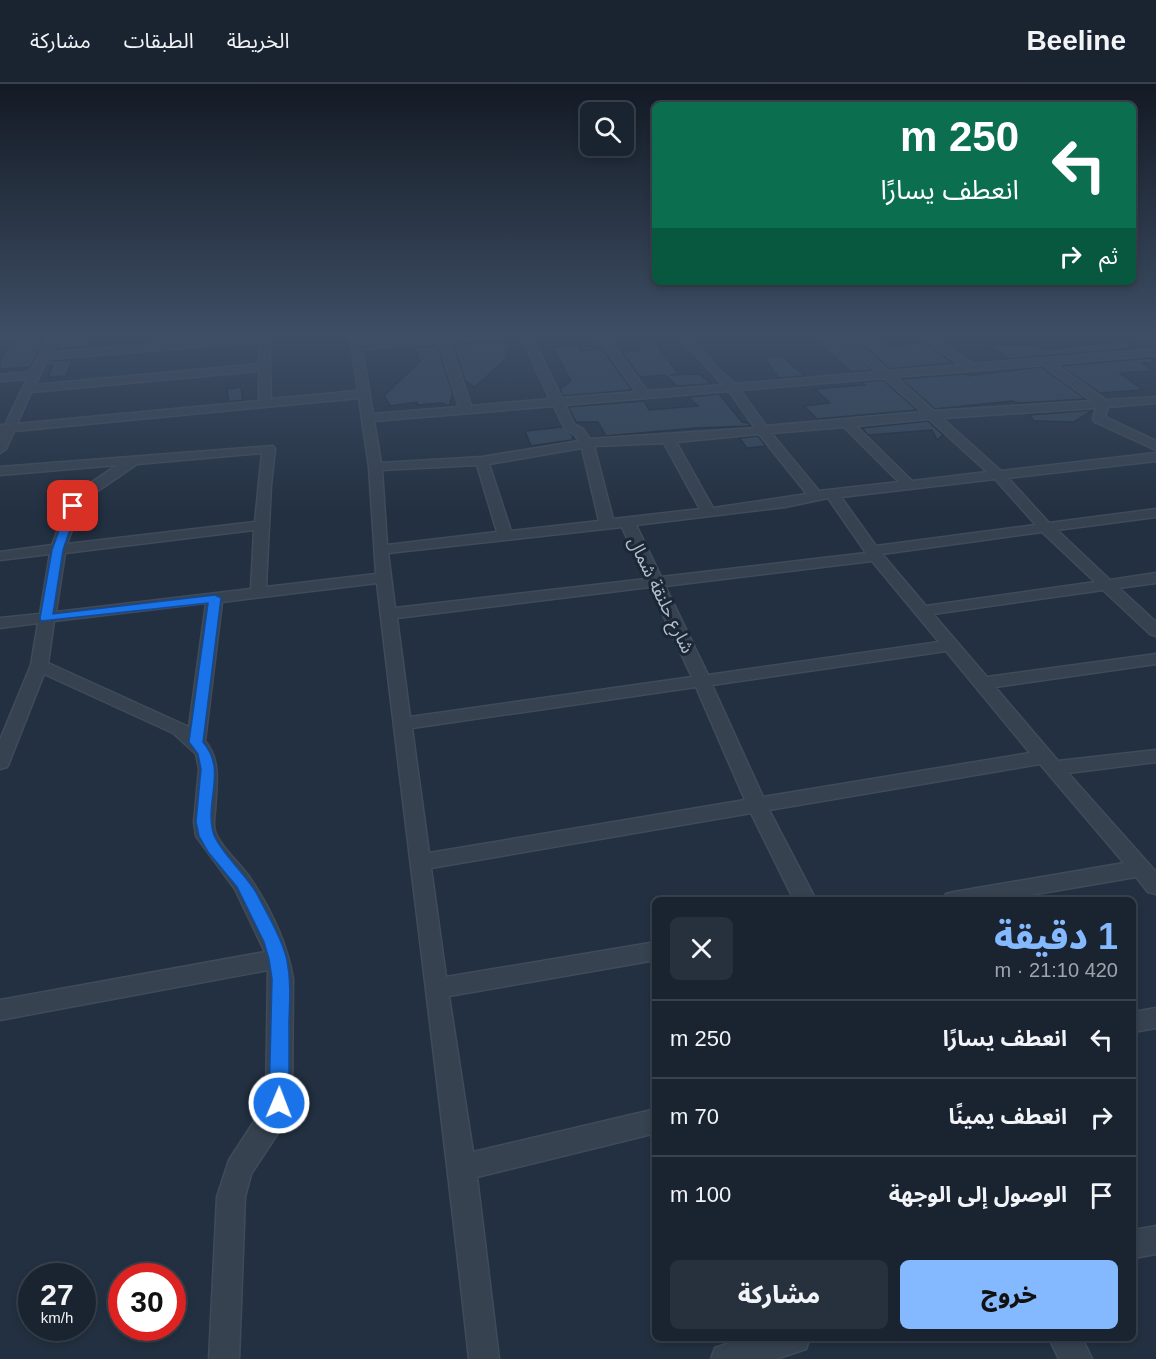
<!DOCTYPE html>
<html lang="ar">
<head>
<meta charset="utf-8">
<style>
	body { margin:0; font-family:Helvetica,"Noto Sans Arabic",sans-serif; background:#27303d; color:#f1f3f6; direction:rtl; height:100vh; display:flex; flex-direction:column; font-size:22px; white-space:nowrap }
	* { box-sizing:border-box; margin:0 }
	p { font-size:20px; color:#9fa4ab }
	.icon { flex:none; width:33px; height:33px; fill:none; stroke:currentColor; stroke-width:2; stroke-linecap:round; stroke-linejoin:round }
	.map { position:relative; flex:1; overflow:hidden; direction:ltr }
	.details { position:absolute; left:652px; top:813px; width:484px; height:444px; display:flex; flex-direction:column; background:#1a2431; border-radius:9px; box-shadow:0 3px 9px #0003,0 0 0 2px #38414d; direction:rtl }
	.details>* { flex:none }
	.top-card { position:absolute; left:652px; top:18px; width:484px; height:183px; border-radius:9px; box-shadow:0 3px 9px #0003,0 0 0 2px #38414d; direction:rtl; background:#0b6e4f; color:#fff; overflow:hidden }
	.controls { position:absolute; left:580px; top:18px; display:grid; gap:12px }
	.controls a { display:grid; place-items:center; width:54px; height:54px; border-radius:9px; background:#1a2431; box-shadow:0 3px 9px #0003,0 0 0 2px #38414d; font-size:30px }
	.speed { position:absolute; left:18px; top:1179px; display:flex; gap:12px; font-size:30px; font-weight:700; text-align:center }
	.speed>* { display:grid; place-content:center; width:78px; height:78px; border-radius:50%; background:#1a2431; box-shadow:0 3px 9px #0003,0 0 0 2px #38414d; line-height:1 }
	.speed small { font-size:15px; font-weight:400 }
	.speed .limit { border:9px solid #d22; background:#fff; color:#111 }
	.pin { position:absolute; display:grid; place-items:center; width:51px; height:51px; color:#fff; margin:-26px; border-radius:12px; box-shadow:0 3px 9px #0006 }
	.me { position:absolute; width:66px; margin:-33px; rotate:1deg; stroke-linejoin:round; filter:drop-shadow(0 0 4px #0008) }
	.turn { display:flex; align-items:center; gap:21px; height:126px; padding:0 18px; font-size:27px }
	.turn .icon { width:78px; height:78px; stroke-width:2.5 }
	.turn b { display:block; font-size:42px; line-height:51px }
	.then { display:flex; align-items:center; height:57px; padding:0 18px; background:#0003; gap:12px; font-size:22px }
	.round { display:grid; place-items:center; flex:none; width:63px; height:63px; border-radius:9px; background:#27303d }
	.headline { display:flex; align-items:center; justify-content:space-between; height:102px; padding:0 18px }
	h1 { font-size:36px; font-weight:800; line-height:45px; color:#84b8ff }
	.action { display:flex; gap:12px; margin-top:auto; padding:12px 18px }
	.action a { flex:1; height:69px; border-radius:9px; background:#84b8ff; color:#111; font-size:24px; font-weight:800; line-height:69px; text-align:center }
	.action a+a { background:#27303d; color:#f1f3f6 }
	ul { padding:0; list-style:none }
	li { display:flex; align-items:center; gap:18px; height:78px; padding:0 18px; border-top:2px solid #38414d }
	li div { flex:1 }
	li b { display:block; font-size:22px }
	li em { font-style:normal }
	header { display:flex; align-items:center; gap:36px; box-sizing:border-box; height:84px; padding:0 30px; background:#1a2431; border-bottom:2px solid #38414d }
	header strong { font-size:28px }
	nav { display:flex; gap:33px; margin-inline-start:auto; font-size:21px }
	.map>svg:first-child { display:block }
</style>
</head>
<body>
<header>
<strong>Beeline</strong>
<nav><a>الخريطة</a><a>الطبقات</a><a>مشاركة</a></nav>
</header>
<div class="map">
<svg width="1156" height="1275" viewBox="0 0 1156 1275">
	<rect width="100%" height="100%" fill="#223041"/>
	<g fill="#334457" stroke="#1d2937" stroke-width="1.5">
		<path d="M90,252L86,263L55,265L60,255Z"/>
		<path d="M812,252H834L872,286L851,288Z"/>
		<path d="M852,252H877L890,262L924,258L952,279L890,285Z"/>
		<path d="M42,253L40,257H44L30,283L0,285V276L12,256Z"/>
		<path d="M654,257L678,290L670,291L699,290L711,300L677,302L665,291L640,293L622,268L640,267L635,258Z"/>
		<path d="M1123,257L1136,264L1009,275L989,261H1029L1041,263L1043,266Z"/>
		<path d="M510,258L507,274L475,303L465,297L453,260Z"/>
		<path d="M437,261L453,310L449,322L442,319L417,321V318L390,322L384,312L421,276H419L415,263Z"/>
		<path d="M577,261L580,267L602,265L632,306L563,312L560,305L571,297L553,263Z"/>
		<path d="M781,272L805,292L778,294L765,273Z"/>
		<path d="M1152,274L1156,278L1142,279L1153,287L1120,289L1143,306L1100,309L1061,282Z"/>
		<path d="M81,275L72,276L66,292L48,293L53,281L47,282L49,277Z"/>
		<path d="M1041,283L1086,315L1019,319L1012,317L935,325L901,295L965,290L967,292Z"/>
		<path d="M883,296L917,326L817,335L804,322L830,319L815,305L865,301L862,298Z"/>
		<path d="M241,303L243,316L229,318L227,305Z"/>
		<path d="M719,310L742,338L748,339L751,342L696,344L606,352L598,338H576L568,323L644,317L649,326L698,322L688,313Z"/>
		<path d="M1093,326L1074,338L1034,337L1029,331Z"/>
		<path d="M928,337L943,351L937,356L932,346L868,351L862,344Z"/>
		<path d="M562,343L573,352L572,356L531,362L525,347Z"/>
		<path d="M758,352L766,362L747,364L739,354Z"/>
	</g>
	<g fill="none" stroke-linecap="round" stroke-linejoin="round">
		<g stroke="#404b59" stroke-width="3">
			<g id="minor">
				<path d="M0,252H21L0,257Z"/>
				<path d="M49,252H59L51,268L269,252L271,315L358,307L350,252H360L361,258L445,252H499L494,255L450,258L471,322L550,315L521,252H531L562,314L636,308L596,252H607L647,307L723,301L679,252H690L719,286L735,300L877,288L836,252H848L889,287L960,281L920,252H932L973,280L1156,265V271L1055,280L1106,316L1156,313V319L1108,323L1105,333L1156,357V366L1095,338L1093,335L1096,324L942,334L1001,387L1156,369V377L1008,394L1049,439L1156,425V433L1057,446L1110,496L1156,489V499L1119,504L1156,538V552L1150,550L1103,506L933,530L987,593L1156,570V580L995,603L1058,677L1156,666V678L1068,689L1156,788V810L1148,808L1136,793L1002,816H943L946,810L954,808L1124,779L1040,680L769,726L816,816H794L751,729L431,784L446,893L656,858V876L449,912L473,1068L656,1025V1049L477,1093L499,1275H469C441,1016 407,758 377,499L222,518L205,657C222,677 216,703 215,727C214,734 213,744 216,750C223,766 240,779 250,794C270,824 287,859 293,895L292,1019L280,1046L251,1090L245,1113L239,1275H209L217,1113L229,1076L266,1019L268,886L0,936V916L265,868L235,805L196,752L194,738L199,685L196,670L173,649L44,590L9,679L7,683L0,685V656L31,581L38,539L0,544V534L40,530L50,470L0,476V468L52,461L68,419L76,409L117,381L0,391V383L273,362L275,365L271,401L266,503L376,490L369,383L359,314L14,347L6,365L0,369V341H5L27,295L0,297V291L30,288ZM259,258V280L35,301L48,275ZM439,259L459,323L373,330L362,265ZM1042,281L1092,317L934,327L896,293ZM259,287V317L17,340L31,308ZM884,294L922,328L766,342L740,306ZM729,307L755,344L590,355L583,345L574,340L565,321ZM554,322L565,345L575,351L579,357L482,373L381,379L374,337ZM929,335L987,388L912,397L856,342ZM844,343L899,398L819,407L771,349ZM759,350L807,410L713,424L676,358ZM664,359L700,425L613,435L594,362ZM582,364L599,437L511,447L489,380ZM262,369L255,438L67,460L80,423L86,415L137,380ZM477,381L497,448L387,461L382,386ZM995,395L1036,441L876,462L841,413ZM828,414L866,469L661,493L636,441L785,423ZM622,443L646,495L395,524L388,469ZM254,446L251,505L56,528L65,469ZM1042,448L1095,498L926,522L882,470ZM872,477L939,558L708,591L665,502ZM650,503L692,593L410,633L397,534ZM206,519L189,643L48,579L54,537ZM946,567L1030,669L763,713L712,601ZM696,603L745,716L429,769L412,644Z"/>
				<path d="M1139,252L1156,255V262Z"/>
				<path d="M1156,924V944L1134,948V928Z"/>
				<path d="M1156,1142V1170L1134,1174V1146Z"/>
				<path d="M744,1254H810L806,1265L776,1275H711L715,1264Z"/>
				<path d="M1049,1254H1082L1092,1275H1059Z"/>
			</g>
		</g>
		<use href="#minor" fill="#364250" fill-rule="evenodd"/>
	</g>
	<linearGradient id="sky" x2="0" y2="1"><stop stop-color="#131a24"/><stop offset="0.58" stop-color="#3e4e65"/><stop offset="1" stop-color="#3e4e65" stop-opacity="0"/></linearGradient>
	<rect width="1156" height="431" fill="url(#sky)"/>
	<path fill="#1a73e8" stroke="#114b97" stroke-width="1.5" d="M69,419L78,422L63,466L53,530L215,511L221,514L203,658C228,687 203,719 214,751C221,769 246,790 257,810C267,830 280,850 286,872C291,893 290,915 289,936C289,964 289,991 289,1019L286,1025L279,1028L272,1025L269,1019L272,895L269,875L264,858L237,803L208,768L199,752L196,738L201,685L198,670L189,658L208,519L41,537L40,534L52,466Z"/>
	<g text-anchor="middle" stroke-width="6" stroke-linejoin="round" paint-order="stroke">
		<g font-size="18" fill="#b3bdcb" stroke="#1b2735">
			<text transform="translate(661 511) rotate(64)" y="6">شارع حلنقة شمال</text>
		</g>
	</g>
</svg>
<div class="controls">
<a><svg class="icon" aria-label="search" viewBox="0 0 24 24"><circle cx="10" cy="10" r="6"/><path d="M15 15l6 6"/></svg></a>
</div>
<div class="speed"><div>27<small>km/h</small></div><div class="limit">30</div></div>
<div class="pin" style="left:73px;top:422px;background:#d93025"><svg class="icon" aria-label="arrive" viewBox="0 0 24 24"><path d="M6 21V4h12l-3 4 3 4H6"/></svg></div>
<svg class="me" style="left:279px;top:1019px" viewBox="-20 -20 40 40"><circle r="17" fill="#1a73e8" stroke="#fff" stroke-width="3"/><path d="M0-11L8 9 0 5-8 9z" fill="#fff"/></svg>
<div class="top-card">
<div class="turn"><svg class="icon" aria-label="left" viewBox="0 0 24 24"><path d="M17 20v-9H6M10 6l-5 5 5 5"/></svg><div><b>250 m</b>انعطف يسارًا</div></div>
<div class="then">ثم<svg class="icon" aria-label="right" viewBox="0 0 24 24"><path d="M7 20v-9h11M14 6l5 5-5 5"/></svg></div>
</div>
<section class="details">
<div class="headline"><div><h1>1 دقيقة</h1><p>420 m · 21:10</p></div><a class="round"><svg class="icon" aria-label="close" viewBox="0 0 24 24"><path d="M6 6l12 12M18 6L6 18"/></svg></a></div>
<ul>
<li><svg class="icon" aria-label="left" viewBox="0 0 24 24"><path d="M17 20v-9H6M10 6l-5 5 5 5"/></svg><div><b>انعطف يسارًا</b></div><em>250 m</em></li>
<li><svg class="icon" aria-label="right" viewBox="0 0 24 24"><path d="M7 20v-9h11M14 6l5 5-5 5"/></svg><div><b>انعطف يمينًا</b></div><em>70 m</em></li>
<li><svg class="icon" aria-label="arrive" viewBox="0 0 24 24"><path d="M6 21V4h12l-3 4 3 4H6"/></svg><div><b>الوصول إلى الوجهة</b></div><em>100 m</em></li>
</ul>
<div class="action"><a>خروج</a><a>مشاركة</a></div>
</section>
</div>
</body>
</html>
